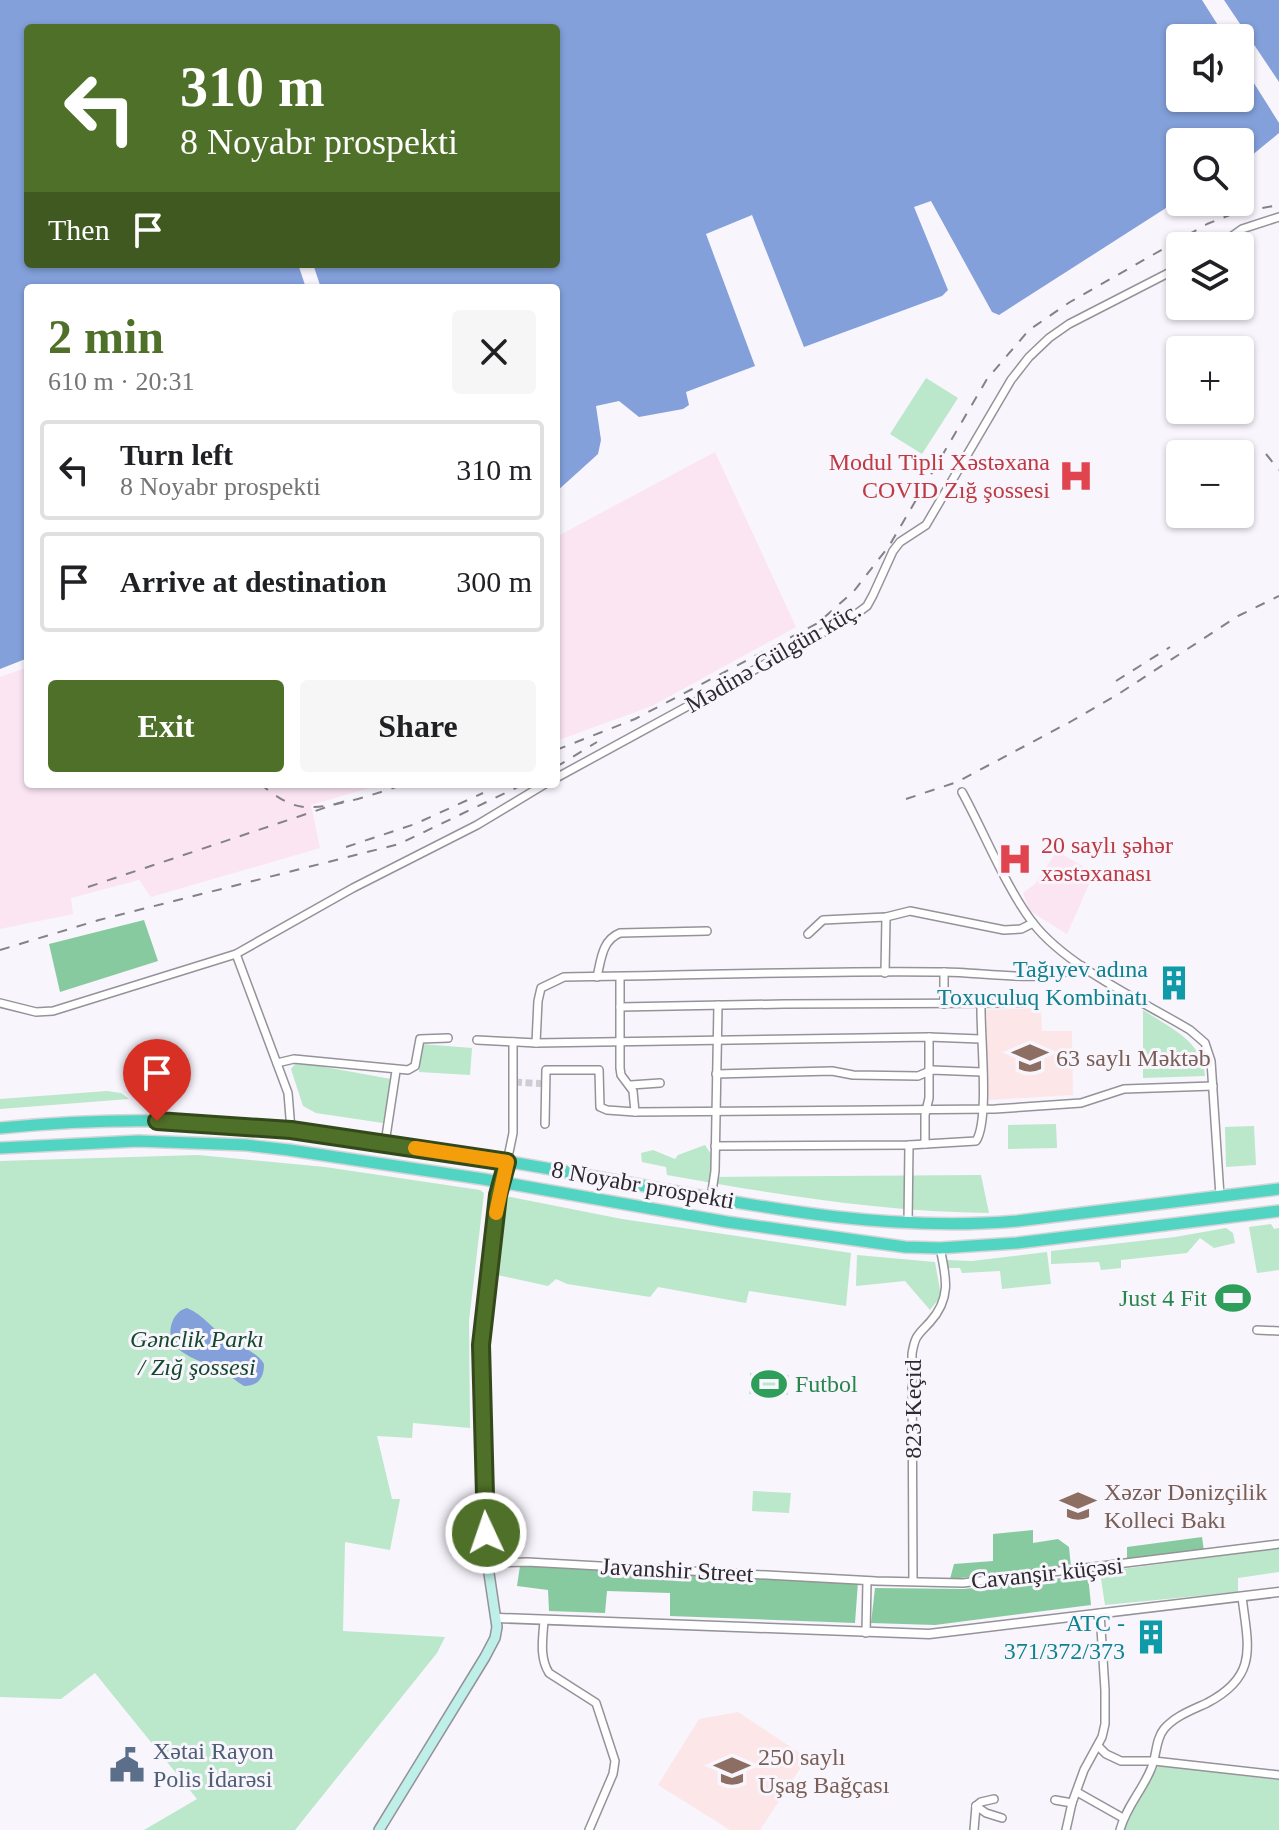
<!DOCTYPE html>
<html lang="en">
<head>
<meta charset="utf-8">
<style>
	body { margin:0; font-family:"Times New Roman",serif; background:#f6f6f6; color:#202124; height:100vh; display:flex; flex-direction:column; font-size:30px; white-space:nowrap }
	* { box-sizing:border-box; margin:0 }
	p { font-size:26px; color:#757577 }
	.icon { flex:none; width:44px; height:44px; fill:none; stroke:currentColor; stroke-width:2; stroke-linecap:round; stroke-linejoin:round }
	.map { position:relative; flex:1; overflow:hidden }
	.details { position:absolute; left:24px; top:284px; width:536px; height:504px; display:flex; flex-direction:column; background:#fff; border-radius:8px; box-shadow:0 2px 6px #0004 }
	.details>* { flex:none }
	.hud { position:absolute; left:24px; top:24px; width:536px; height:244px; border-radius:8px; box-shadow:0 2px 6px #0004; background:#4f7028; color:#fff; overflow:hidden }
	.tools { position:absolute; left:1166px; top:24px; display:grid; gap:16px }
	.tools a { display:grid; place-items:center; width:88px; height:88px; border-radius:8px; background:#fff; box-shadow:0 2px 6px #0004; font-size:40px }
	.pin { position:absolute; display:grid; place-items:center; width:68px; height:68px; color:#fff; margin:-82px -34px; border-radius:50% 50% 50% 0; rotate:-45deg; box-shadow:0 0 8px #0007 }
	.pin .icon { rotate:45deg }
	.me { position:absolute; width:88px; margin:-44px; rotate:357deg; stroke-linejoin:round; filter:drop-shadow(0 0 6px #0008) }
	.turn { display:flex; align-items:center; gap:28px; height:168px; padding:0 24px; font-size:36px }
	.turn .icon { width:104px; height:104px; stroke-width:2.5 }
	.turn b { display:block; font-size:56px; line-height:68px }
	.then { display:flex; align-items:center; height:76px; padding:0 24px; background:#0003; gap:16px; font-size:30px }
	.round { display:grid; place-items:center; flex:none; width:84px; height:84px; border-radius:8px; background:#f6f6f6 }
	.headline { display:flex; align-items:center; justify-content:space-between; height:136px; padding:0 24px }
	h1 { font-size:48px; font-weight:800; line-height:60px; color:#4f7028 }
	.button { display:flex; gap:16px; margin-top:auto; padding:16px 24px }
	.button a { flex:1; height:92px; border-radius:8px; background:#4f7028; color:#fff; font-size:32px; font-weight:800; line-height:92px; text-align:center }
	.button a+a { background:#f6f6f6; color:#202124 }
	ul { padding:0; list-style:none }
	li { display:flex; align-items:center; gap:24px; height:100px; margin:0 16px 12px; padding:0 8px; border:4px solid #e0e0e0; border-radius:8px }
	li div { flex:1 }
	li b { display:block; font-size:30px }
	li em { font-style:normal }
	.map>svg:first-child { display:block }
</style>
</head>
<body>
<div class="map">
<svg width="1279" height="1830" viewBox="0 0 1279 1830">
	<rect width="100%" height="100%" fill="#f8f5fd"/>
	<g fill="#fbe5f3">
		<path d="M715,452L796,627L652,706L556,741V537Z"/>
		<path d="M28,667V784H383L311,805L320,848L151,897L139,880L71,898L73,914L0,929V677Z"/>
		<path d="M1057,851L1094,873L1067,934L1030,911L1023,893L1035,884Z"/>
	</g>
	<g fill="#fce6e8">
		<path d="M1041,1008L1042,1031H1072L1073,1095L989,1100L986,1010Z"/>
		<path d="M738,1712L807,1758L760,1830H730L658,1785L699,1719Z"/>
	</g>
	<g fill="#bbe7ca">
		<path d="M926,378L958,398L922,454L890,434Z"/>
		<path d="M1143,1010C1170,1028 1203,1041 1205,1076L1143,1078Z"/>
		<path d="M421,1044L472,1048L470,1075L419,1072Z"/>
		<path d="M297,1062L391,1079L383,1123L316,1113L303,1106L291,1069Z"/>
		<path d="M107,1091L121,1093L129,1099L0,1109V1099Z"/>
		<path d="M1056,1124L1057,1148L1008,1149V1125Z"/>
		<path d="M1254,1126L1256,1165L1226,1167L1225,1127Z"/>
		<path d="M705,1145L711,1154V1177L981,1175L989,1213C881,1212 773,1194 667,1175L666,1167L642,1162L641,1153L653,1150L675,1159L678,1155Z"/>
		<path d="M198,1155L325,1167L480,1190L484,1193L469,1321L470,1428L413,1423L412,1438L377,1436L392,1499H400L390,1550L345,1542L343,1631L445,1637L437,1653L295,1830H144L197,1799L95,1673L61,1699L0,1697V1161Z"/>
		<path d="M506,1196L622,1219L851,1253L846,1306L749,1291L746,1303L658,1287L650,1297L567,1284L556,1279L548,1286L497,1275Z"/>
		<path d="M1271,1224L1274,1229L1279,1228V1270L1257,1273L1249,1227Z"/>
		<path d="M1226,1228L1233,1233L1235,1243L1214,1248L1200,1238L1187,1253L1121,1260V1268L1101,1270L1099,1262L1051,1264V1251L1175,1237Z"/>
		<path d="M1047,1252L1051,1284L1002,1289L1000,1271L962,1273L960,1268H948L947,1260L972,1261Z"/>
		<path d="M857,1255L935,1262L941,1296L930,1310L905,1281L856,1286Z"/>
		<path d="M750,1373L789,1375L788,1395L749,1394Z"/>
		<path d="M753,1491L791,1493L789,1513L752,1511Z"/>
		<path d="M1279,1548V1572L1238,1578V1592L1105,1605L1100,1572Z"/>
		<path d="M1159,1765L1279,1780V1830H1124L1126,1822Z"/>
	</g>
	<g fill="#87caa0">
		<path d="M144,920L158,961L60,992L49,944Z"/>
		<path d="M1033,1530V1543L1058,1539L1069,1547L1071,1567L950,1579L954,1564L993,1561V1534Z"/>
		<path d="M1202,1537L1204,1551L1127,1561V1547Z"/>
		<path d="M520,1566L858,1582L855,1623L670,1616V1593L607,1591L605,1613L549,1611L548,1590L517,1586Z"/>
		<path d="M1088,1575L1091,1605L935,1625L871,1623L875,1588L964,1589Z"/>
	</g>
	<g fill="#83a0da">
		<path d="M0,0H1202L1226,38H1180V98H1240V61L1279,123V133L1240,165V142H1180V199L999,315L992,312L931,201L914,207L948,290L942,296L804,347L752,215L706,234L755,366L686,392L689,405L683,409L639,417L619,401L596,406L601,440L598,454L556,492V288H321L313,264H556V28H28V86L26,94L28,95V264H298L306,288H28V658L0,669Z"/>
		<path d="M1224,0H1279V82Z"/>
		<path d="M187,1308C204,1315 213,1330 227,1339C240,1348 256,1350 264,1364C264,1377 259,1386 244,1386C237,1382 231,1376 223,1371C204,1361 159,1353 173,1320C177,1313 180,1310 187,1308Z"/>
	</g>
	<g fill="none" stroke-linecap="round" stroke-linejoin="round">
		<path stroke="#cfcdd4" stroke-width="7" stroke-dasharray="7 3.5" stroke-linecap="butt" d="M515,1082L546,1084"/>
		<g stroke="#959299" stroke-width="10">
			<g id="minor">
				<path d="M1218,246L1242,229L1279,217"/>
				<path d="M556,778L855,615L867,606L873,595L893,551L900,542L926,525L1011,380L1029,357L1049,338L1069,324L1180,267"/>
				<path d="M962,792C984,832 1006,888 1033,923C1067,967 1142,1001 1190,1030L1205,1043L1211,1061L1220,1196"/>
				<path d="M808,934L823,920L886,917L910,911L1004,930L1021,929L1033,923"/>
				<path d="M236,954L353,888L477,825L545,784"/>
				<path d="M944,972V1004"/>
				<path d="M885,973L886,917"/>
				<path d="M597,977C601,960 602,940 620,933L707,931"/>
				<path d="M620,977V1068L621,1075L633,1091L635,1112"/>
				<path d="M0,1003L36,1012L53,1011L236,954L288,1093L291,1130"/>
				<path d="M620,1007L784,1004L1024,1003"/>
				<path d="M477,1040L536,1043L929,1037L980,1039"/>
				<path d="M536,1043L538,1001L541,988L564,977C691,976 817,970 944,972C986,972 1044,985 1082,966"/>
				<path d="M277,1063L294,1059L408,1070L415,1066L420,1039L448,1038"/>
				<path d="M716,1074L832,1071L853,1075L918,1076L932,1070L982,1072"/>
				<path d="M631,1085L660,1083"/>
				<path d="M545,1124L546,1070H599L600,1107L607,1110L635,1112L995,1109L1081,1103L1124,1089L1213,1086"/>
				<path d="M385,1143L396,1071"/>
				<path d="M925,1144V1115L929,1098V1037"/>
				<path d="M715,1146L909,1145L976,1141C990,1120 980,1033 981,1003"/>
				<path d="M507,1162L513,1133V1042"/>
				<path d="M711,1198L715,1171L718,1005"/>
				<path d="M908,1224L909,1145"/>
				<path d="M1257,1330L1279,1331"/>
				<path d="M487,1563L527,1562L876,1581L963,1583L1279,1544"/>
				<path d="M913,1581L912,1354C915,1335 918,1335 930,1322C952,1298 946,1276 940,1248"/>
				<path d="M544,1620C543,1638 539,1657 549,1673L596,1703L615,1761L613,1774L589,1830"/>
				<path d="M866,1633L867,1581"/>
				<path d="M1098,1746L1106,1754L1121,1761H1154L1279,1775"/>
				<path d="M1077,1792L1123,1818"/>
				<path d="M1055,1800L1072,1803L1084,1770L1102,1737L1105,1724V1690L1100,1613"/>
				<path d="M976,1806L986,1813L1002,1818"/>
				<path d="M976,1806L981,1802L994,1799"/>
				<path d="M974,1830L976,1806"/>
				<path d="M1066,1830L1072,1803"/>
				<path d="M1120,1830C1126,1807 1142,1791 1151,1769C1157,1756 1155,1740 1164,1729C1175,1716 1192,1710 1207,1703C1259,1676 1248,1646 1242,1597"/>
			</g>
		</g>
		<g stroke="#959299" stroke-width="11">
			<path id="tertiary" d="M498,1618L929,1634L1279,1592"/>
		</g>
		<g stroke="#959299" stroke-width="12">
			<path id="secondary" d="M379,1830L485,1657L495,1638L497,1627L487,1560L480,1365L483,1315L501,1182"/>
		</g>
		<g stroke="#d5d5d5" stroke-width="14">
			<g id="trunk">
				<path d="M0,1128C52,1123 106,1120 158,1121C301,1125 444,1150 584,1175C727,1200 872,1234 1017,1221L1279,1189"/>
				<path d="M0,1148L138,1141L246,1145L289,1150L483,1179L727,1222L905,1247L940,1248L1017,1243L1279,1211"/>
			</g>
		</g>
		<use href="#minor" stroke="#fff" stroke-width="7"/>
		<use href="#tertiary" stroke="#fff" stroke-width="8"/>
		<use href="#secondary" stroke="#beefe8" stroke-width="9"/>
		<use href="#trunk" stroke="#52d4c2" stroke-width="11"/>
		<g stroke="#848187" stroke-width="2" stroke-dasharray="10 10" stroke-linecap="butt">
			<path d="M1266,454L1279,470"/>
			<path d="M1116,681L1170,647"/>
			<path d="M556,750L635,719L818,623L854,591L889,546L987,379L1029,330L1070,302L1207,224L1235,213L1279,205"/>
			<path d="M556,767L597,742"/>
			<path d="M260,784C273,794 288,806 305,807C331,809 379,793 405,784"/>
			<path d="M906,799L957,782L1070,722L1120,693L1238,616L1279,596"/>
			<path d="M346,847L415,824L483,793"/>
			<path d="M88,887L351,799"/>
			<path d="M0,950L99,920L399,844L524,784"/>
		</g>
	</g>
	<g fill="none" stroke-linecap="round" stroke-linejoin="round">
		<g stroke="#33491a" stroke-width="20">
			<path id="route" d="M157,1121L291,1130L507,1162L498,1195L481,1345L486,1533"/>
		</g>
		<use href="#route" stroke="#4f7028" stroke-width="14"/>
		<path stroke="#f59e0b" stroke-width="14" d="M415,1148L507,1162L496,1213"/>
	</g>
	<defs>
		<g id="hospital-bare" transform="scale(2.76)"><path d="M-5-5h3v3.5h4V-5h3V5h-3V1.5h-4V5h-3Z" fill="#e0444e" stroke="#f8f5fd" stroke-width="2.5" paint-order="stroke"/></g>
		<g id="building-bare" transform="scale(2.76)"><path d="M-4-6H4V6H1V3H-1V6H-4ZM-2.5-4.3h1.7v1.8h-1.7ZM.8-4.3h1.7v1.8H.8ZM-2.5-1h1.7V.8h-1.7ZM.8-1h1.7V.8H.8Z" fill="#0f9aa8" stroke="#f8f5fd" stroke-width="2.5" paint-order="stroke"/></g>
		<g id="school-bare" transform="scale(2.76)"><path d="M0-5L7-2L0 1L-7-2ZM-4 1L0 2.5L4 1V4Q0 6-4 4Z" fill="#8d6e63" stroke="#f8f5fd" stroke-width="2.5" paint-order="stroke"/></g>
		<g id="stadium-bare" transform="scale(2.76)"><path d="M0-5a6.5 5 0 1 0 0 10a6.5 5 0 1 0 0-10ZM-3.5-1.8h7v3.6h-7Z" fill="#2e9e5b" stroke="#f8f5fd" stroke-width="2.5" paint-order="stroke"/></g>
		<g id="university-bare" transform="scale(2.76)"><path d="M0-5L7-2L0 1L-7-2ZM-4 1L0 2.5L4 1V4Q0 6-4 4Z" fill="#8d6e63" stroke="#f8f5fd" stroke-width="2.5" paint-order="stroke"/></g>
		<g id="civic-bare" transform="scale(2.76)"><path d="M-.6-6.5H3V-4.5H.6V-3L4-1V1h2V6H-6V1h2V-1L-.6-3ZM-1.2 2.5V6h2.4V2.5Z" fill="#5c6f8a" stroke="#f8f5fd" stroke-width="2.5" paint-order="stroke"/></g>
	</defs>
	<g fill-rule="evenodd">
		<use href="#hospital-bare" x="1076" y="476"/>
		<use href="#hospital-bare" x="1015" y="859"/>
		<use href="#building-bare" x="1174" y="983"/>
		<use href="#school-bare" x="1030" y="1058"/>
		<use href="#stadium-bare" x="1233" y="1298"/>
		<use href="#stadium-bare" x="769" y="1384"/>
		<use href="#university-bare" x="1078" y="1506"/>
		<use href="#building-bare" x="1151" y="1637"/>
		<use href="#civic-bare" x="127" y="1765"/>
		<use href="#school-bare" x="732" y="1771"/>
	</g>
	<g text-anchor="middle" stroke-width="6" stroke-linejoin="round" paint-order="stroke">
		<g font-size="24" fill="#be3a42" stroke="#f8f5fd" text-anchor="end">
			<text x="1050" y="470">Modul Tipli Xəstəxana<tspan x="1050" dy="28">COVID Zığ şossesi</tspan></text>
			<text x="1041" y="853" text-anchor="start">20 saylı şəhər<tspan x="1041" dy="28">xəstəxanası</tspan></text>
		</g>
		<g font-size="24" fill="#2d2b2f" stroke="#f8f5fd">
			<text transform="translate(773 657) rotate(-30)" y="8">Mədinə Gülgün küç.</text>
			<text transform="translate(643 1185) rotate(10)" y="8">8 Noyabr prospekti</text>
			<text transform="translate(913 1409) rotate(-90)" y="8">823 Keçid</text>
			<text transform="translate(677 1570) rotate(3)" y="8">Javanshir Street</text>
			<text transform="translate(1047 1573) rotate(-6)" y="8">Cavanşir küçəsi</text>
		</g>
		<g font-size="24" fill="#0d838f" stroke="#f8f5fd" text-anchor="end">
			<text x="1148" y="977">Tağıyev adına<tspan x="1148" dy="28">Toxuculuq Kombinatı</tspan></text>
			<text x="1125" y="1631">ATC -<tspan x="1125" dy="28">371/372/373</tspan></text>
		</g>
		<g font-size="24" fill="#785e54" stroke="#f8f5fd" text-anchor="start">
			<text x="1056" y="1066">63 saylı Məktəb</text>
			<text x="1104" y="1500">Xəzər Dənizçilik<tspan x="1104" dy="28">Kolleci Bakı</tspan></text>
			<text x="758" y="1765">250 saylı<tspan x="758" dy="28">Uşag Bağçası</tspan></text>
		</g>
		<g font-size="24" fill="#27864d" stroke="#f8f5fd" text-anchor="end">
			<text x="1207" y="1306">Just 4 Fit</text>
			<text x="795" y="1392" text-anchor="start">Futbol</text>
		</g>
		<g font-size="24" font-style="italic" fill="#14482c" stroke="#f8f5fd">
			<text x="197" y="1347">Gənclik Parkı<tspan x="197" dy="28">/ Zığ şossesi</tspan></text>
		</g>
		<g font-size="24" fill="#4e5e75" stroke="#f8f5fd" text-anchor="start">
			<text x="153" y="1759">Xətai Rayon<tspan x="153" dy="28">Polis İdarəsi</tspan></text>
		</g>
	</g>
</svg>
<div class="tools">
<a><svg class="icon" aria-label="sound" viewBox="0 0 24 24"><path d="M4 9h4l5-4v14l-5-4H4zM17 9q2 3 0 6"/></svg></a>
<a><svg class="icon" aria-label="search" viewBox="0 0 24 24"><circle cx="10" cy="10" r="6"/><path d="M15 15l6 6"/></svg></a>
<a><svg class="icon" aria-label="layers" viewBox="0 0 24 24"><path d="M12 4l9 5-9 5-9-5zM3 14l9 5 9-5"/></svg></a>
<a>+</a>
<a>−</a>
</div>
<div class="pin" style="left:157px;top:1121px;background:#d93025"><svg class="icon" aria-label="arrive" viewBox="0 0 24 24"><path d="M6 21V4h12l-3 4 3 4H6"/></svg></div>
<svg class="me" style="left:486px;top:1533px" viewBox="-20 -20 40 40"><circle r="17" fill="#4f7028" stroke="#fff" stroke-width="3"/><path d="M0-11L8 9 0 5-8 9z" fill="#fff"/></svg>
<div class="hud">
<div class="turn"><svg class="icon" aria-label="left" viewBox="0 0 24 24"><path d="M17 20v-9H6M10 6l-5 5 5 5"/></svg><div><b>310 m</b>8 Noyabr prospekti</div></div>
<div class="then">Then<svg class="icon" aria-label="arrive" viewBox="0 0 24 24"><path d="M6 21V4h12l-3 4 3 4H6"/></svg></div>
</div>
<section class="details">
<div class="headline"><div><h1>2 min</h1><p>610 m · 20:31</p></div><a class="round"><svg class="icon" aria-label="close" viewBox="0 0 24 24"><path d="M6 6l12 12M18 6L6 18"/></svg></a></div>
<ul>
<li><svg class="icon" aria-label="left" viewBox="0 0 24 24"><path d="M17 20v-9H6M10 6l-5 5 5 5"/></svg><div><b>Turn left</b><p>8 Noyabr prospekti</p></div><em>310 m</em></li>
<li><svg class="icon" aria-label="arrive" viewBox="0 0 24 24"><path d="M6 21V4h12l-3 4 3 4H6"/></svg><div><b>Arrive at destination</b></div><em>300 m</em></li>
</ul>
<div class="button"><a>Exit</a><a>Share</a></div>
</section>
</div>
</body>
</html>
